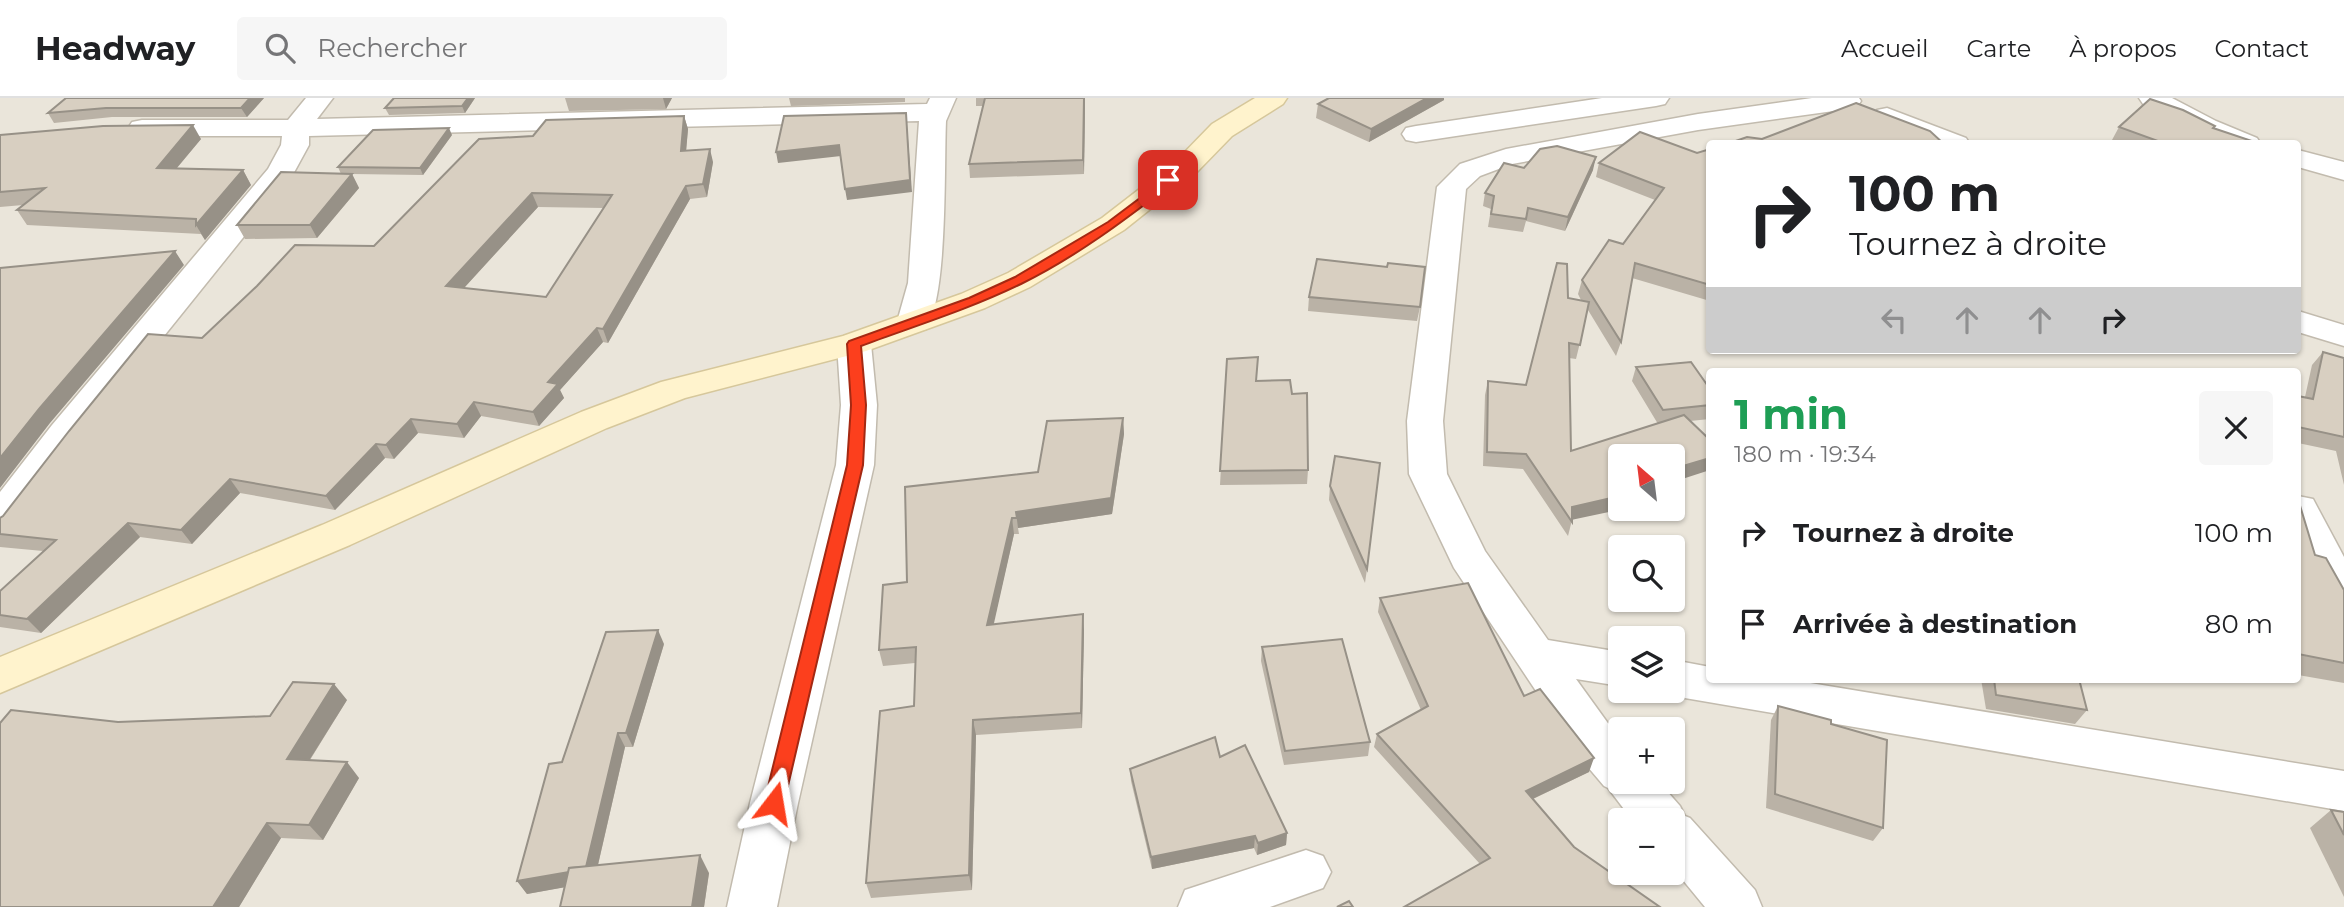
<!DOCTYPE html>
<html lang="fr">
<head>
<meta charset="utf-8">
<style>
	body { margin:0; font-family:Montserrat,sans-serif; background:#f6f6f6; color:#202124; height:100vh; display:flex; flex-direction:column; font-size:26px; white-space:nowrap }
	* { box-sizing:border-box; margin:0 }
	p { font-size:23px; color:#757577 }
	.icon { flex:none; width:38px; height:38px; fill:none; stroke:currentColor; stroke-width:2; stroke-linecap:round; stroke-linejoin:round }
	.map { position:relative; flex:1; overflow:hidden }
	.drawer { position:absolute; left:1706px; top:270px; width:595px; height:315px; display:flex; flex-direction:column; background:#fff; border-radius:7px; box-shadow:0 2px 5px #0004 }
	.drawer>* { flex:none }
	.top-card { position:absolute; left:1706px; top:42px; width:595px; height:214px; border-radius:7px; box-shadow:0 2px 5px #0004; background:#fff; color:#202124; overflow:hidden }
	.needle { width:46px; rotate:332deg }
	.buttons { position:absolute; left:1608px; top:346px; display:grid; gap:14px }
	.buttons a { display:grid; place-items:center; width:77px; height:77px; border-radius:7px; background:#fff; box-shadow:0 2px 5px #0004; font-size:35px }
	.pin { position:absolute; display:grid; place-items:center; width:60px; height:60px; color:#fff; margin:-30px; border-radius:14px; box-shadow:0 4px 10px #0006 }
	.me { position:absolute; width:77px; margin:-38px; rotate:14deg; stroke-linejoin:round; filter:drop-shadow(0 0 5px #0008) }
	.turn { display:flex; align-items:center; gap:24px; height:147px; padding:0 28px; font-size:32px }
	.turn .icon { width:91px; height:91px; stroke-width:2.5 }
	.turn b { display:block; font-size:49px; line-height:60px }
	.lanes { display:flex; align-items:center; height:66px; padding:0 28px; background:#0003; justify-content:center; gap:35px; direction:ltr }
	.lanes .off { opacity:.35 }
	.round { display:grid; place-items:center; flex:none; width:74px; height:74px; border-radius:7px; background:#f6f6f6 }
	.headline { display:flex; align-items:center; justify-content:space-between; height:119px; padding:0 28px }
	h1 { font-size:42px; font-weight:700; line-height:52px; color:#1e9e55 }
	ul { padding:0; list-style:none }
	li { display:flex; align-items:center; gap:21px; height:91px; padding:0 28px }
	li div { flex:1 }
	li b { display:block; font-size:26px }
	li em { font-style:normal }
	header { display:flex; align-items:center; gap:42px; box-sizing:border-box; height:98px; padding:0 35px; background:#fff; border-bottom:2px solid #e0e0e0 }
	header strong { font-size:33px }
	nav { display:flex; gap:38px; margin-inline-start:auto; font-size:24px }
	.search { width:490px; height:63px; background:#f6f6f6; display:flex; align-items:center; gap:18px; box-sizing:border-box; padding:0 24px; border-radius:7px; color:#757577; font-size:26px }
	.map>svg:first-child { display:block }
</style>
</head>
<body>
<header>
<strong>Headway</strong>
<div class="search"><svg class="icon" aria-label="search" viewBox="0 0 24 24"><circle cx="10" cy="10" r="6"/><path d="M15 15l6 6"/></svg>Rechercher</div>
<nav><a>Accueil</a><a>Carte</a><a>À propos</a><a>Contact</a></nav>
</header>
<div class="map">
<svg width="2344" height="809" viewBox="0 0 2344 809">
	<rect width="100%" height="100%" fill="#f6f3ec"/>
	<path fill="#eae5da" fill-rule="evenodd" d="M0,0H2344V809H0ZM1710,46H2298V252H1710ZM1710,273H2298V581H1710ZM1620,359H1673V411H1620ZM1620,450H1673V502H1620ZM1620,541H1673V593H1620ZM1620,632H1673V684H1620ZM1620,723H1673V775H1620Z"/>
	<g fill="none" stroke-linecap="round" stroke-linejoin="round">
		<g stroke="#c2bbae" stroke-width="3">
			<g id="street">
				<path d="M306,0H333L317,21L927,6L930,0H956L946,23C944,68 948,198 926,231L914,234L902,231L897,224L908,185L919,23L309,38V47L291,80L78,345L14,431L0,435V394L52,327L268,71L281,47L282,38H142L132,36L128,30L132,24L142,22H288Z"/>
				<path d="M1602,0H1669L1665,6L1656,8L1416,44L1406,42L1402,36L1406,30L1416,28Z"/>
				<path d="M1812,0H1859L1861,3L1857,9L1848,11L1698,32L1512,66L1480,78L1466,91L1443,323L1447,376L1485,453L1548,542L1620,554V588L1576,581L1620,642V684H1659L1680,708L1685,718L1690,720L1755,792L1762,809H1705L1673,770V723H1633L1608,690L1604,688L1582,662L1454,470L1409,376L1407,323L1437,89L1460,66L1506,51L1698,16Z"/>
				<path d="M2139,0H2172L2216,23L2257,40L2261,46H2222L2143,6Z"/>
				<path d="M1887,10L1966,40L1970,46H1930L1877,24L1873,18L1877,12Z"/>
				<path d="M2298,52L2344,64V82L2298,69Z"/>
				<path d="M2298,213L2344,227V248L2298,234Z"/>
				<path d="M854,235L866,239L871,246L877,307L874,367L798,705L777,809H727L750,705L836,367L841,307L837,246L842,239Z"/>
				<path d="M2298,398L2313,401L2344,459V513L2329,508L2298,447Z"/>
				<path d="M1673,562L1710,569V581H1786L2344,673V713L1673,598L1660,593H1673Z"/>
				<path d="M1306,752L1323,758L1331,774L1323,790L1270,809H1178L1185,792Z"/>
			</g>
		</g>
		<g stroke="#d6c79b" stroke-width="3">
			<path id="secondary" d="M1255,0H1287L1283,6L1232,38L1197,74L1124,132L1030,189L985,210L866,253L685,300L607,330L350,447L0,595V559L322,427L581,314L661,284L843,238L961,196L1008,175L1102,120L1177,62L1212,26Z"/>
		</g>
		<use href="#street" fill="#fff" fill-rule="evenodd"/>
		<use href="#secondary" fill="#fff3cd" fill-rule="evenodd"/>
	</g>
	<g fill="#bab2a6" fill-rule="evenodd">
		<path d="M66,0H264L247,19H112L54,25L48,15Z"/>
		<path d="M394,0H475L465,15L389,17L385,10Z"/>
		<path d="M565,0H672L666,11L569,13Z"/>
		<path d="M789,0H905V4L791,8Z"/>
		<path d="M976,0H1085L1084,76L970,80L969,66L983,8H976Z"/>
		<path d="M1329,0H1444V2L1369,44L1316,20L1318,6Z"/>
		<path d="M684,18L688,31L686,52L713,64L707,99L690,101L608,245L603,244L560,292L564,300L539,328L481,318L464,340L418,335L394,361L385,360L335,412L240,395L192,446L140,439L41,535L0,529V493L43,453L0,449V420L3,418L202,240L374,148L533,38ZM538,109L604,110L546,199L464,190Z"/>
		<path d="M2119,29L2214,30L2254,46H2120L2112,42Z"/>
		<path d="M0,37L201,41L177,70L243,72L251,87L205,142L201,136L27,127L17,112L23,107L0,109Z"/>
		<path d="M452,37L423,77L352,76L359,90L317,140L245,141L237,127L341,76L338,69Z"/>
		<path d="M1710,51V203L1632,180L1621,244L1616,258L1588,212L1576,261L1569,260L1571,353L1658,326L1632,283L1636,269L1710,291V321L1690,323L1673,359L1572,422L1568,438L1523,371L1483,368L1485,297L1488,283L1526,287L1568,200L1581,202L1578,196L1582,182L1623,146L1655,102L1596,79L1599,65L1697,55Z"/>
		<path d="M1593,72L1565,133L1526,123L1523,134L1488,129L1491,111L1483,108L1485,95Z"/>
		<path d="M1309,199L1420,209L1417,223L1308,213Z"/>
		<path d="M2323,254L2344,260V387L2336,353L2298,345V298L2305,299L2312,267Z"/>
		<path d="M1227,261L1256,283L1292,296L1308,372L1307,386L1220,387Z"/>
		<path d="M1123,320L1124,336L1112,416L1018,430L1019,436H1014L993,526L1084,532L1082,630L976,637L972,792L871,800L866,785L914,608L915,565L883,568L879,552L907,484L1038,374Z"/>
		<path d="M1330,388L1367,471L1365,485L1329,402Z"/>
		<path d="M2298,401L2315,457L2344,492V585L2298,577Z"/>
		<path d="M1380,500L1524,598L1589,674L1533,701L1574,749L1480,766L1374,649L1377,636L1421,612L1378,514Z"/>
		<path d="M664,546L633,649H625L598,767L709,775L704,809H560L565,789L527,796L517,783L562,664Z"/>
		<path d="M1262,549L1370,644L1368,658L1284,667L1261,563Z"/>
		<path d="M1981,581H2079L2087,612L2075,626L1986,611Z"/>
		<path d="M347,602L310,662L359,680L323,742L281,740L239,809H0L270,618Z"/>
		<path d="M1778,608L1831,626L1883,730L1873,743L1766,710L1771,622Z"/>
		<path d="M1220,659L1287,735L1286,747L1257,757L1254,750L1152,771L1131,683L1130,671Z"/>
		<path d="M2331,712L2344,714V799L2310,730Z"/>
	</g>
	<g fill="#979187">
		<path d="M250,0H264L247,19L241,10Z"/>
		<path d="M468,0H475L465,15L462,8Z"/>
		<path d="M663,0H672L666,11Z"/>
		<path d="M1084,0H1085L1084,76L1083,62Z"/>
		<path d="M1427,0H1444V2L1369,44L1371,31Z"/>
		<path d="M906,15L912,94L847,102L845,91Z"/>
		<path d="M684,18L688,31L685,66L681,53Z"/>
		<path d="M193,27L201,41L165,84L157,70Z"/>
		<path d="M449,30L452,37L423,77L420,70Z"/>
		<path d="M839,47L841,58L778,65L776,54Z"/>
		<path d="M710,51L713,64L707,99L703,86Z"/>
		<path d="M1596,59L1593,72L1565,133L1568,119Z"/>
		<path d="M243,72L251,87L205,142L196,127Z"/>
		<path d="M352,76L359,90L317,140L310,127Z"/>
		<path d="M686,88L690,101L608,245L603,231Z"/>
		<path d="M532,95L538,109L453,202L446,188Z"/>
		<path d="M175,153L184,167L50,325L0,390V360L39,311Z"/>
		<path d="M597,230L603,244L560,292L564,300L539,328L533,314L548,284Z"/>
		<path d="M474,304L481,318L464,340L457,326Z"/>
		<path d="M1123,320L1124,336L1112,416L1018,430L1016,414Z"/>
		<path d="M411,321L418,335L394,361L386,347Z"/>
		<path d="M376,346L385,360L335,412L326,398Z"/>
		<path d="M1710,360V372L1673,384V371Z"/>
		<path d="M230,381L240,395L192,446L181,432Z"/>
		<path d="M1620,398V411H1623L1571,422L1572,409Z"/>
		<path d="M1012,420L1014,436L990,543L987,527Z"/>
		<path d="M128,425L140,439L41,535L27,521Z"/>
		<path d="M1083,516L1084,532L1082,630L1081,615Z"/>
		<path d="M658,532L664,546L633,649L626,635Z"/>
		<path d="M334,586L347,602L300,677L287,661Z"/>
		<path d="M973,622L976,637L972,792L969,777Z"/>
		<path d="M618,635L625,649L594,784L527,796L517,783Z"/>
		<path d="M1594,660L1589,674L1522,706L1526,693Z"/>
		<path d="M347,664L359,680L323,742L309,727Z"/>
		<path d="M267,725L281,740L239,809H213Z"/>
		<path d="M1287,735L1286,747L1257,757L1258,745Z"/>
		<path d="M1255,738L1254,750L1152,771L1151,759Z"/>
		<path d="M700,757L709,775L704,809H692Z"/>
	</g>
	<g fill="#d8cfc1" stroke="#979187" stroke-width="2" fill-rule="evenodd">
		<path d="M66,0H250L241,10H106L48,15Z"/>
		<path d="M394,0H468L462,8L385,10Z"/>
		<path d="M985,0H1084L1083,62L969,66Z"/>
		<path d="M1329,0H1427L1371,31L1318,6Z"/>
		<path d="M2150,1L2183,12L2215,28L2213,30L2255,44L2254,46H2166L2119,29Z"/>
		<path d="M1856,5L1930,33L1944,46H1727L1747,39L1762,41Z"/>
		<path d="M906,15L910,82L845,91L839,47L776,54L784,18Z"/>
		<path d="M684,18L681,53L710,51L703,86L686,88L603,231L597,230L548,284L558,286L533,314L474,304L457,326L411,321L386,347L376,346L326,398L230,381L181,432L128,425L27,521L0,517V493L56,442L0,436V420L3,418L69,333L148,236L202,240L257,188L295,147L374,148L479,41L533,38L546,22ZM532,95L612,97L546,199L446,188Z"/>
		<path d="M193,27L157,70L243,72L196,127V121L17,112L45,90L0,94V37L103,28Z"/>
		<path d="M449,30L420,70L338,69L373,32Z"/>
		<path d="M1640,34L1697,55L1710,51V187L1635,165L1621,244L1582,182L1609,142L1623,146L1664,90L1599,65Z"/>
		<path d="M1557,48L1596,59L1568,119L1528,110L1526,121L1491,116L1494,98L1485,95L1504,65L1524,70L1540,51Z"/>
		<path d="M281,74L352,76L310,127H237Z"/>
		<path d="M175,153L39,311L0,360V170Z"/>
		<path d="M1317,161L1387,169L1388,165L1425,169L1420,209L1309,199Z"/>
		<path d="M1557,165L1567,166L1568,200L1589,204L1580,247L1569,245L1571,353L1684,317L1710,342V360L1673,371V359H1620V398L1572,409V424L1526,356L1487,354L1488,283L1526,287Z"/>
		<path d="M2323,254L2344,260V339L2298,329V298L2313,301Z"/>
		<path d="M1258,259L1256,283L1290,282L1292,296L1307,295L1308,372L1220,373L1227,261Z"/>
		<path d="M1691,264L1710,291V307L1663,312L1636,269Z"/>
		<path d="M1123,320L1111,400L1016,414L1017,420H1012L987,527L1083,516L1081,615L973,622L969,777L866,785L880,613L914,608L916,549L879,552L883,487L907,484L905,389L1038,374L1047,323Z"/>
		<path d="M1335,358L1380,365L1367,471L1330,388Z"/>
		<path d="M2298,401L2315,457L2326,460L2344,492V565L2298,556Z"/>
		<path d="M1468,485L1524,598L1540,591L1594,660L1526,693L1574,749L1660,809H1404L1490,760L1377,636L1428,608L1380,500Z"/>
		<path d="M658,532L626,635H618L586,769L569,770V774L517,783L549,666L562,664L606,534Z"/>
		<path d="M1342,541L1370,644L1285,653L1262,549Z"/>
		<path d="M1994,581H2079L2087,612L1996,597Z"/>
		<path d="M293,584L334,586L287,661L347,664L309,727L267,725L213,809H0V625L11,612L118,624L270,618Z"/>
		<path d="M1778,608L1831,622V626L1887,642L1883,730L1775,696Z"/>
		<path d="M1215,639L1220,659L1245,647L1287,735L1258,745L1255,738L1151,759L1130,671Z"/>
		<path d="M2331,712L2344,714V737Z"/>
		<path d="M700,757L692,809H560L569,770Z"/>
		<path d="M1349,803L1353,809H1337Z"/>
	</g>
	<path fill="#fc3f1d" stroke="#a42913" stroke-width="2" d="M1168,79L1174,82L1173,85C1125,122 1076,159 1021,186C970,211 915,228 861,248L866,307L863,367L784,705L781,711L774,713L767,711L764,705L847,367L851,307L847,246L849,243L969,200L1015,179L1108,124Z"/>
</svg>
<div class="buttons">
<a><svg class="needle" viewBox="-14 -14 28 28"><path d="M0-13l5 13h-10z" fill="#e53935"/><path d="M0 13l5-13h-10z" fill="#757577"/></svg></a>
<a><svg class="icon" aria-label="search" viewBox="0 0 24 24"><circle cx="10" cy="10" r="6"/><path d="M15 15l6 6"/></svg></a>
<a><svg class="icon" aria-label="layers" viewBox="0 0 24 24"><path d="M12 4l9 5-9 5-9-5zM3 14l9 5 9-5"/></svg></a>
<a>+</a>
<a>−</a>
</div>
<div class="pin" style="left:1168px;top:82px;background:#d93025"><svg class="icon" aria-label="arrive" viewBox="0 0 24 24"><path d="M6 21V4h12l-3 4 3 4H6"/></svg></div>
<svg class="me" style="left:774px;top:705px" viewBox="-20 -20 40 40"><path d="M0-17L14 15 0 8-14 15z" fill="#fc3f1d" stroke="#fff" stroke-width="4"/></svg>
<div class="top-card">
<div class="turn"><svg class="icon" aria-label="right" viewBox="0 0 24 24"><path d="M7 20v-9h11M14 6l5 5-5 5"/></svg><div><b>100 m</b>Tournez à droite</div></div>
<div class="lanes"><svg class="icon off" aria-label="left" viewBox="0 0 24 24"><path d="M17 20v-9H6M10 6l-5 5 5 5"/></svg><svg class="icon off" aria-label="ahead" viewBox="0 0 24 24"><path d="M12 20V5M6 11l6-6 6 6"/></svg><svg class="icon off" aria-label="ahead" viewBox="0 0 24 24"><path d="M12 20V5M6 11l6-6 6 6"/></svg><svg class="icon" aria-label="right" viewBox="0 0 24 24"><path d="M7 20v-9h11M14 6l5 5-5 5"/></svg></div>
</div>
<section class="drawer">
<div class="headline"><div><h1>1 min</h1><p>180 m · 19:34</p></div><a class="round"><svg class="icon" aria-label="close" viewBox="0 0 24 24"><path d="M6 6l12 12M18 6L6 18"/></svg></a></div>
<ul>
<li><svg class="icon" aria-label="right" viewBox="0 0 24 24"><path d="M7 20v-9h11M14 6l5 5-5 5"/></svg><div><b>Tournez à droite</b></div><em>100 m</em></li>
<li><svg class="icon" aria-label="arrive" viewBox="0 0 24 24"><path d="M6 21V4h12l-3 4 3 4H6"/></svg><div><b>Arrivée à destination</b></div><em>80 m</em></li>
</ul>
</section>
</div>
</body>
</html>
